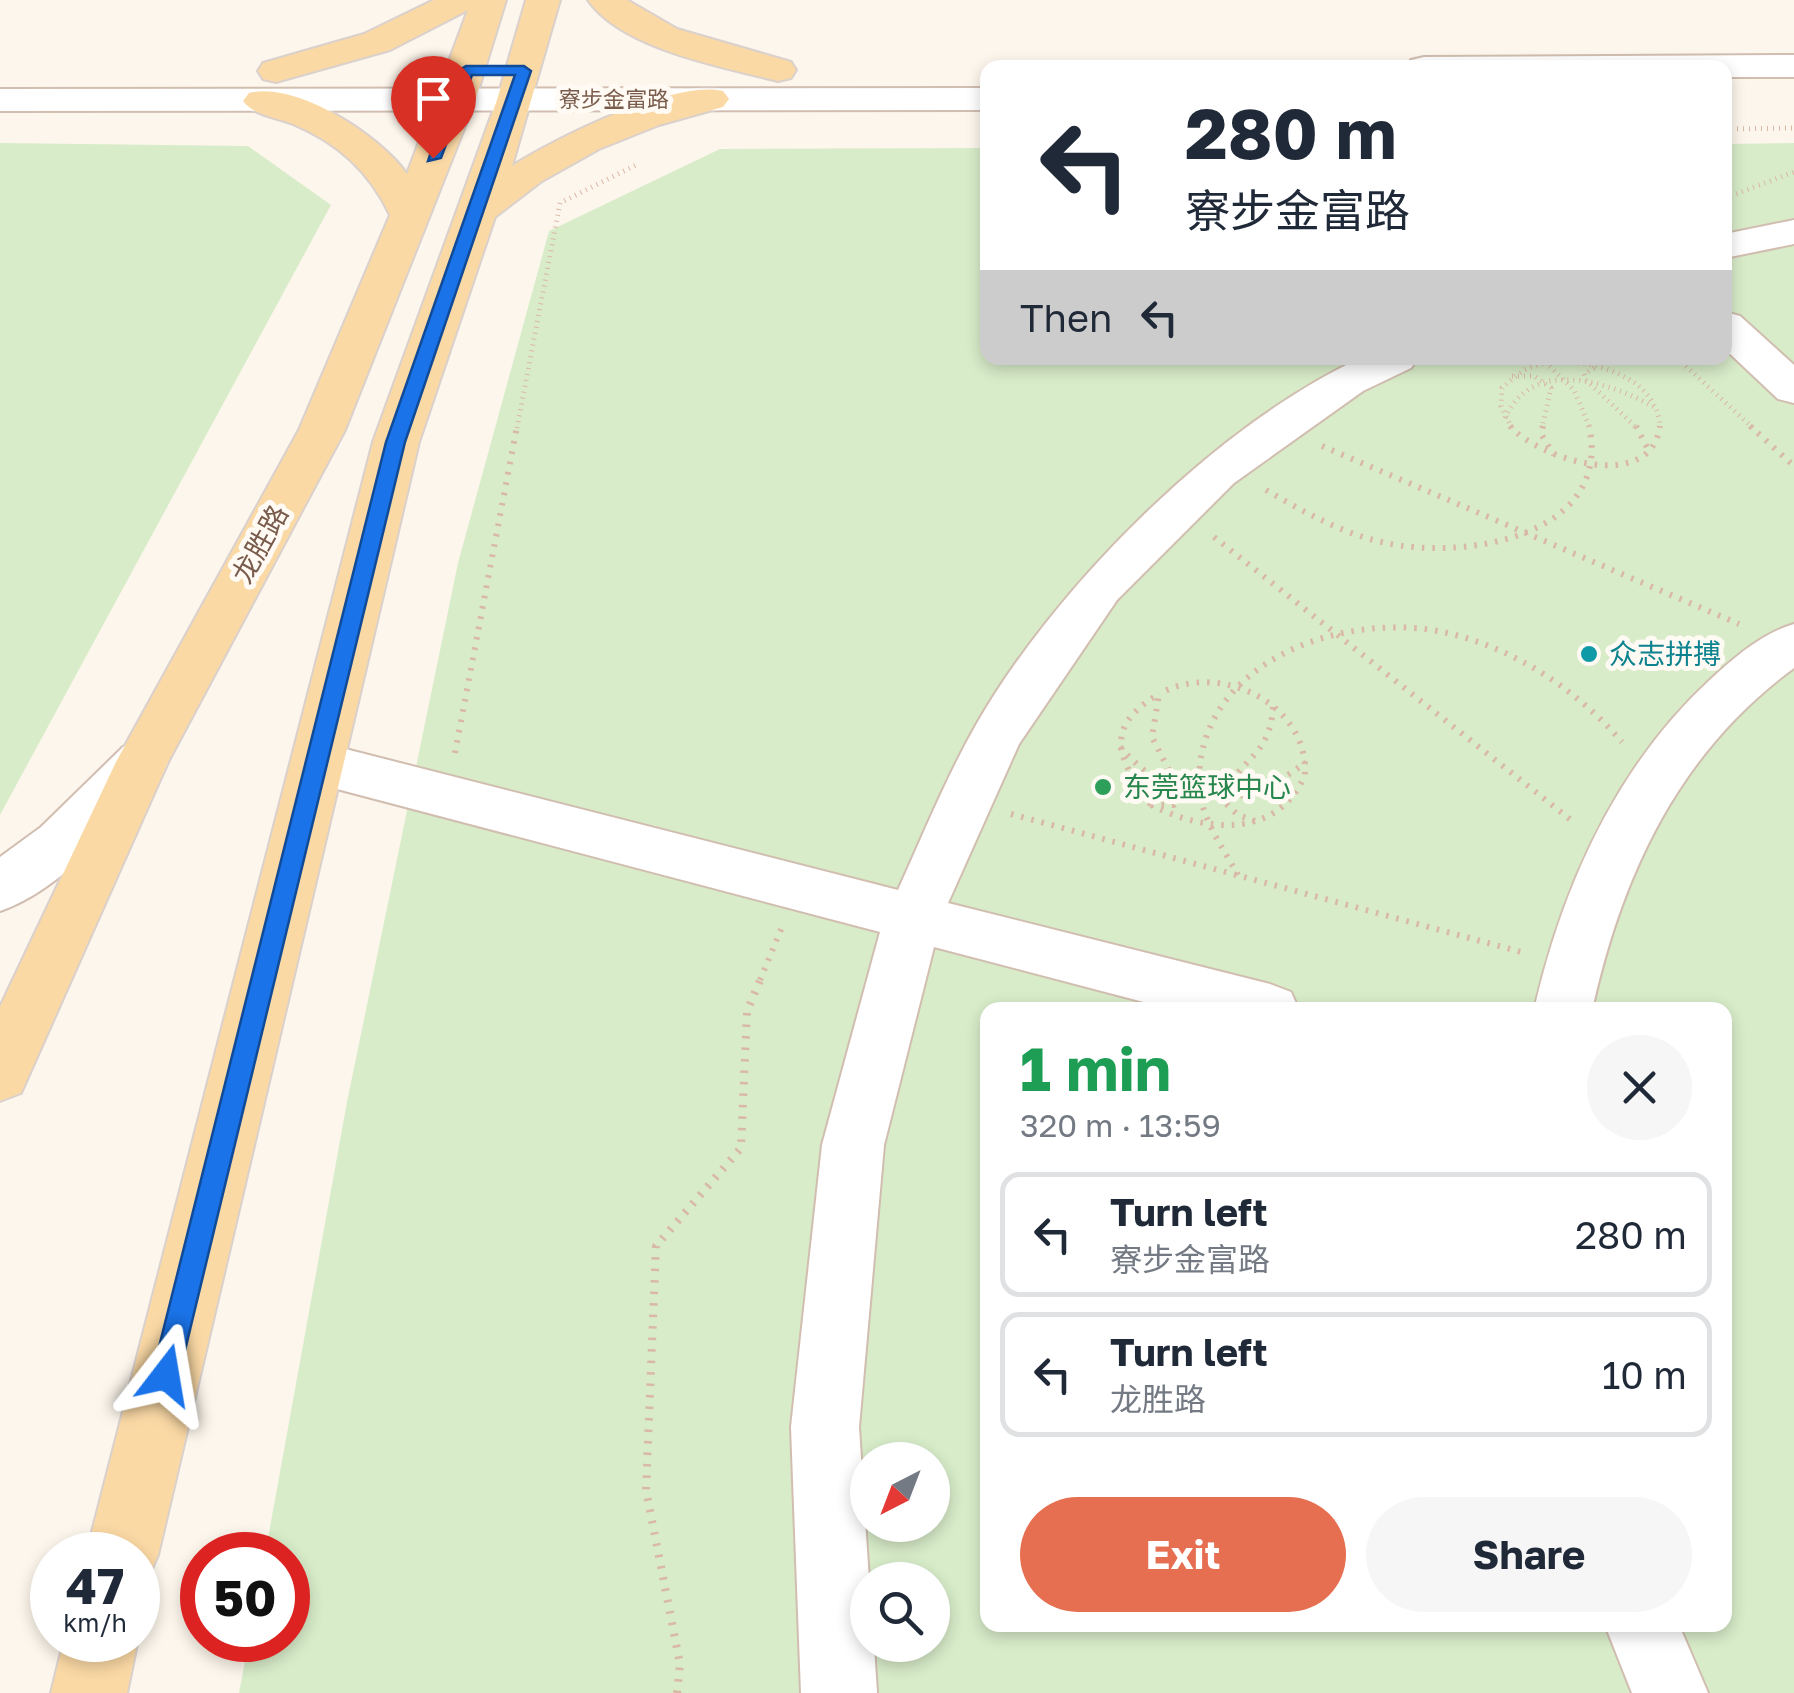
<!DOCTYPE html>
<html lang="en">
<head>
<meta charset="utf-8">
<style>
	body { margin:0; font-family:"Golos Text","Noto Sans SC",sans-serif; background:#f6f6f7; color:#1f2937; height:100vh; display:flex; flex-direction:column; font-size:38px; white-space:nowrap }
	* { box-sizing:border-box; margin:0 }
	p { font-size:32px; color:#747a83 }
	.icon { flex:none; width:55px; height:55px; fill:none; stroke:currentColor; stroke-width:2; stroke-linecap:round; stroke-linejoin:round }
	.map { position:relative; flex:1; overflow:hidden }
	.details { position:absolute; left:980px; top:1002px; width:752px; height:630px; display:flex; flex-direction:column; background:#fff; border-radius:20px; box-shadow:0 5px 15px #0003 }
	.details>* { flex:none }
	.top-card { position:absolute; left:980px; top:60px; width:752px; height:305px; border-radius:20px; box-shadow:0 5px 15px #0003; background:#fff; color:#1f2937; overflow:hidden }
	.needle { width:65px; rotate:222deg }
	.tools { position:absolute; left:850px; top:1442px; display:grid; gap:20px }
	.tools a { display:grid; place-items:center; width:100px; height:100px; border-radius:50%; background:#fff; box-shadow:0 5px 15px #0003; font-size:50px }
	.speed { position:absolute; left:30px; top:1532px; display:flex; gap:20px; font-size:50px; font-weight:700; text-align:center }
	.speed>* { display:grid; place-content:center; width:130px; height:130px; border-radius:50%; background:#fff; box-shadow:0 5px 15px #0003; line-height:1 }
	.speed small { font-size:25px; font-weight:400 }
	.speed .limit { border:15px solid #d22; background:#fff; color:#111 }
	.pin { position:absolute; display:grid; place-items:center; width:85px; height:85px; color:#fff; margin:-102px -42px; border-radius:50% 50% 50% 0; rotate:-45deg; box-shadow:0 0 10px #0007 }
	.pin .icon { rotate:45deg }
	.me { position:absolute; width:110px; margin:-55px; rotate:14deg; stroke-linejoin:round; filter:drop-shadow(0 0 8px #0008) }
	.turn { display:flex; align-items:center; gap:35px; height:210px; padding:0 40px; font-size:45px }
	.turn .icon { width:130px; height:130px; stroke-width:2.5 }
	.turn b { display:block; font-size:70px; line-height:85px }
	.then { display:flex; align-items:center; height:95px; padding:0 40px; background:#0003; gap:20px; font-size:38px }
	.round { display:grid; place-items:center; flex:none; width:105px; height:105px; border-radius:52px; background:#f6f6f7 }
	.summary { display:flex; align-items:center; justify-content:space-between; height:170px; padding:0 40px }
	h1 { font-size:60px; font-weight:700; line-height:75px; color:#1e9e55 }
	.primary-button { display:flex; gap:20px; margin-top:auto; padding:20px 40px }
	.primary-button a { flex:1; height:115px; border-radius:60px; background:#e76f51; color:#fff; font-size:40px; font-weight:700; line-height:115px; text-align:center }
	.primary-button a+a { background:#f6f6f7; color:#1f2937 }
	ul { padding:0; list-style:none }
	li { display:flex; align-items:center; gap:30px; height:125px; margin:0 20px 15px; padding:0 20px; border:5px solid #e0e1e3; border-radius:20px }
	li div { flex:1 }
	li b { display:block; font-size:38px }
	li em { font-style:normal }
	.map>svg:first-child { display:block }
</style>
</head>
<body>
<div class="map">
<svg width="1794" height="1693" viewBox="0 0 1794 1693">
	<rect width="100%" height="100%" fill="#fdf6ec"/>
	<g fill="#d8ecc9" fill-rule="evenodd">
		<path d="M0,143L248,146L331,205L0,815Z"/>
		<path d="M1794,143V1693H239L249,1640H288V1555H265L347,1102L458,563L549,231L720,149L987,148L988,358H1725V144ZM988,1010H1725V1625H988ZM868,1460H932V1525H868ZM868,1580H932V1645H868Z"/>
	</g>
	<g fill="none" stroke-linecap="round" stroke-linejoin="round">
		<g stroke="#d1beb0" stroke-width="4">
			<g id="minor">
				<path d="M1794,55V77H1725V68H1406L1411,60L1424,57Z"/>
				<path d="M988,88V110L0,111V89Z"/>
				<path d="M1794,220V244L1725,258V234Z"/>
				<path d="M1725,312L1740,316L1794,365V403L1778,399L1725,349Z"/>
				<path d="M1361,358H1418L1411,368L1363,391L1234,483L1117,600L1019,744L948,903L1270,984L1291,992L1299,1010H1174L934,947L884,1145L859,1427L869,1580L868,1645H874L877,1693H801L791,1427L822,1145L880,932L318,784L299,778L291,763L299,748L318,742L898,890C923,835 946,778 976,725C1054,588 1217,424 1361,358Z"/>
				<path d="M1794,624V668C1679,752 1622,874 1592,1010H1534C1563,885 1616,766 1712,678C1736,656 1763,633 1794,624Z"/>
				<path d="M142,741L161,747L168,762L161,777C114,823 64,889 0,911V857L41,827L123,747Z"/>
				<path d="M1605,1625H1679L1708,1693H1632Z"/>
			</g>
		</g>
		<g stroke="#dad1cd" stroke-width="4">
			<g id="major">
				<path d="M434,0H506L475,101L345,430L168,762L21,1093L0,1101V1007L116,762L299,430L390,215C369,171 338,143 293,124C277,118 253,115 243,101L249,93C297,81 380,136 407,174L468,10L390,50L276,82L263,79L258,71L263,63L364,34Z"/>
				<path d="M526,0H560L512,166C554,139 675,79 723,91L729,99L723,107L659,125L599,149L542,181L495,217L419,442L158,1555L147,1580L138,1585V1555H86L373,442L497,100Z"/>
				<path d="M588,0H627L677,29L791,62L796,70L791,78L778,81C723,67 622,49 588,0Z"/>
				<path d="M64,1640L138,1639L127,1693H51Z"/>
			</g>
		</g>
		<g stroke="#d9b8a5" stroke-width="5" stroke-dasharray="1 5" stroke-linecap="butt">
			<path d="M1725,129L1794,128"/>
			<path d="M1725,198L1794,172"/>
			<path d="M1541,358L1574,390L1590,428"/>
			<path d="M1677,358L1753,428"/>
			<path d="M1594,368L1584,374L1586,380L1637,428"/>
			<path d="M1512,376H1534L1551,388L1542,428"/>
			<path d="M1505,418C1533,356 1609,382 1654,407"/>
			<path d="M517,428L560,203L638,164"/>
			<path d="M1512,428L1501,406L1502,388C1512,380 1522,369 1534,366C1578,353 1659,373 1660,428"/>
		</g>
		<g stroke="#d9b8a5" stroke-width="6" stroke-dasharray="2.5 8" stroke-linecap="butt">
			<path d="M1510,426C1540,460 1651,494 1660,426"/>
			<path d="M1543,426L1541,434L1554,455"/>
			<path d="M1636,426L1648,449"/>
			<path d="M1750,426L1794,466"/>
			<path d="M1322,446L1739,624"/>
			<path d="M1266,490C1304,512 1343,534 1386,543C1464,560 1613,537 1589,426"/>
			<path d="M1214,537L1576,824"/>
			<path d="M1120,747C1177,811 1240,814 1306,762"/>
			<path d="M455,753L517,426"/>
			<path d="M1151,805H1174L1181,794L1152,737L1159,694"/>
			<path d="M1151,805C1204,832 1277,840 1305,775C1309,704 1219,660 1159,694"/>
			<path d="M1151,805C1119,760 1101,728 1159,694"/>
			<path d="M1011,814L1525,953"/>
			<path d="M1255,821L1238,815L1221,799C1238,759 1270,758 1273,707"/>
			<path d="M1238,875C1223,848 1200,817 1199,784C1197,662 1341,611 1443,632C1513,647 1576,689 1622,742"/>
			<path d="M760,980L782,927"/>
		</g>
		<path stroke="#d9b8a5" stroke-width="8" stroke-dasharray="2.5 9" stroke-linecap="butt" d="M677,1693L680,1664L646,1490L656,1246L741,1148L747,1011L761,978"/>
		<use href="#minor" fill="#fff" fill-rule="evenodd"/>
		<use href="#major" fill="#fbd9a5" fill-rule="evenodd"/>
	</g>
	<path fill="#1a73e8" stroke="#114b97" stroke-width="2.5" d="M466,66H524L531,71L405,442L179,1375L175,1385L166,1389L156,1385L152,1375L386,442L515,75H472L441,158L428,161L458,71Z"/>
	<circle fill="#0f9aa8" stroke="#fffaf3" stroke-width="4" cx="1589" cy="654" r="10"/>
	<circle fill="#2e9e5b" stroke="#fffaf3" stroke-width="4" cx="1103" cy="787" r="10"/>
	<g text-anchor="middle" stroke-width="10" stroke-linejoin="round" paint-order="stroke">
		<g font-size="22" fill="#7a5c4d" stroke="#fffaf3">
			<text x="614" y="107">寮步金富路</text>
		</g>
		<g font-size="28" fill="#7a5c4d" stroke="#fffaf3">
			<text transform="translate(260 544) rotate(-61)" y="10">龙胜路</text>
		</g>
		<g font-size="28" fill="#0d838f" stroke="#fffaf3" text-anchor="start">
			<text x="1609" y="664">众志拼搏</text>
		</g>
		<g font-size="28" fill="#27864d" stroke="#fffaf3" text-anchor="start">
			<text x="1123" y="797">东莞篮球中心</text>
		</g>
	</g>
</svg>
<div class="tools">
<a><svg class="needle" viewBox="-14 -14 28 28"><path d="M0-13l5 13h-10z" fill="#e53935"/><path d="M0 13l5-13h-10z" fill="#747a83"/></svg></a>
<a><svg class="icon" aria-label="search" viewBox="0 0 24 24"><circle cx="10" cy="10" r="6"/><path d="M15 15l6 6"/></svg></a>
</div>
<div class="speed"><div>47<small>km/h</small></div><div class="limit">50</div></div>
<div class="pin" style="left:433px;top:158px;background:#d93025"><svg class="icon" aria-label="arrive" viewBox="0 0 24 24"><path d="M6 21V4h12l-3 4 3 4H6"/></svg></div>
<svg class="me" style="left:166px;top:1375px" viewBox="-20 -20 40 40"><path d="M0-17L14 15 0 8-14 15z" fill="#1a73e8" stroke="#fff" stroke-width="4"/></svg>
<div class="top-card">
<div class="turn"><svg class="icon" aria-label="left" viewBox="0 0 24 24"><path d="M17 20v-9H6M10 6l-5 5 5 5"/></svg><div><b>280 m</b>寮步金富路</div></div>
<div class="then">Then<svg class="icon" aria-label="left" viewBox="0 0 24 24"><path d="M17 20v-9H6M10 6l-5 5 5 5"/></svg></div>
</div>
<section class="details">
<div class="summary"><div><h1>1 min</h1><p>320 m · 13:59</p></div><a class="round"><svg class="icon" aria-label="close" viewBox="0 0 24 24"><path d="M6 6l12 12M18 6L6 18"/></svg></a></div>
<ul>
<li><svg class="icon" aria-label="left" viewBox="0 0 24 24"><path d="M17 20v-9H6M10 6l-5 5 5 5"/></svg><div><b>Turn left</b><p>寮步金富路</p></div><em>280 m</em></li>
<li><svg class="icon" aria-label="left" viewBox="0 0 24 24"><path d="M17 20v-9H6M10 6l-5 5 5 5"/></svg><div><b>Turn left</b><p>龙胜路</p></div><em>10 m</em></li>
</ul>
<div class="primary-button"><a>Exit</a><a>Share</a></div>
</section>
</div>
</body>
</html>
